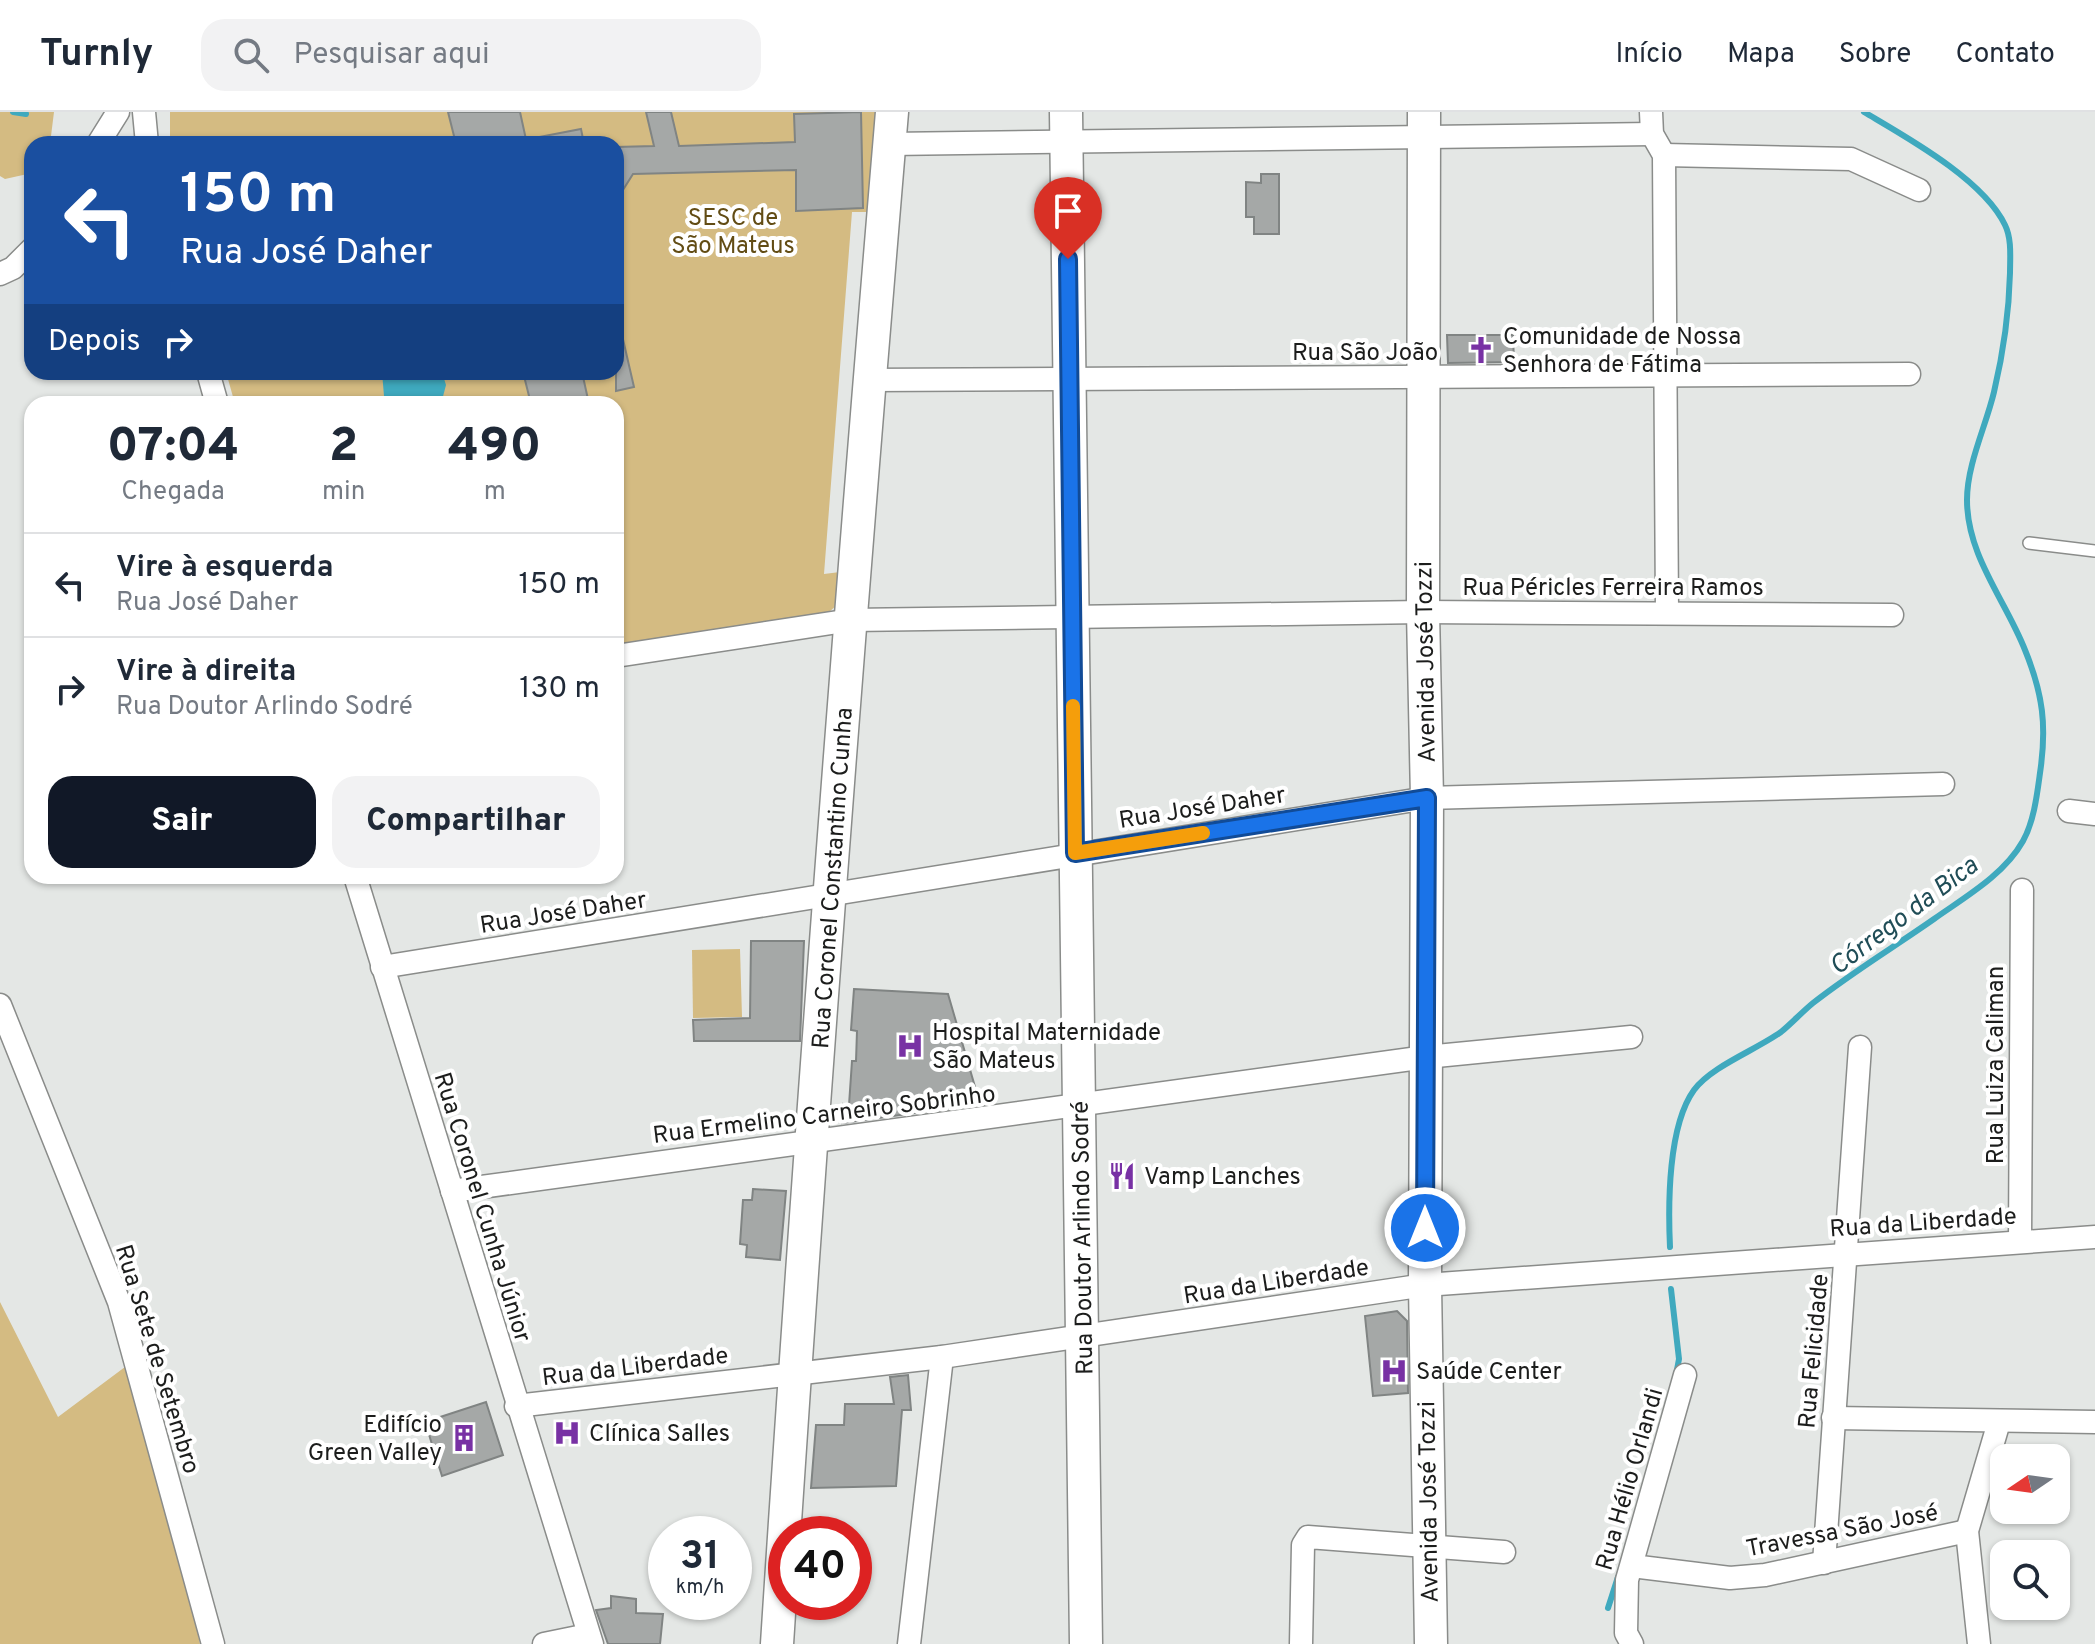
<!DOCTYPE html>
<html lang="pt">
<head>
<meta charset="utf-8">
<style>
	body { margin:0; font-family:Overpass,sans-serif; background:#f2f2f3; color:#1f2937; height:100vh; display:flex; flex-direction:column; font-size:30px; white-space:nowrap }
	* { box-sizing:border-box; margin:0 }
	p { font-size:26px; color:#747a83 }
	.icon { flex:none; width:44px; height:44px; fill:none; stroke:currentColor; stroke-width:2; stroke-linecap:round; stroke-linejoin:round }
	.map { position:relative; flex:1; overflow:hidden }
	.panel { position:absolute; left:24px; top:284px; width:600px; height:488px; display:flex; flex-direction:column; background:#fff; border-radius:24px; box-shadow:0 2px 6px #0004 }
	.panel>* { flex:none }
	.top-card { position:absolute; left:24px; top:24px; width:600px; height:244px; border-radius:24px; box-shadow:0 2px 6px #0004; background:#1a4fa0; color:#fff; overflow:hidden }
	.needle { width:52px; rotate:257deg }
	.controls { position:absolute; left:1990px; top:1332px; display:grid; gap:16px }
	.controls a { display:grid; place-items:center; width:80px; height:80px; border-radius:16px; background:#fff; box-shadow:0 2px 6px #0004; font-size:40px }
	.speed { position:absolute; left:648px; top:1404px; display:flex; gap:16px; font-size:40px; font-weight:700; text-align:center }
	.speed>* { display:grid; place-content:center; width:104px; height:104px; border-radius:50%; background:#fff; box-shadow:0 2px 6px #0004; line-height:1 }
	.speed small { font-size:20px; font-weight:400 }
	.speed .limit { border:12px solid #d22; background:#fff; color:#111 }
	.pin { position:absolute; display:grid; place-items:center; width:68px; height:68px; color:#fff; margin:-82px -34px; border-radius:50% 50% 50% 0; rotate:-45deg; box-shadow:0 0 8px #0007 }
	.pin .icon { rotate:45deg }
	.me { position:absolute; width:88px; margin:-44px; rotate:0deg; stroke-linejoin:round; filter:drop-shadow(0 0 6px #0008) }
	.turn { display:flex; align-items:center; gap:28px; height:168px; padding:0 24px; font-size:36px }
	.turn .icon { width:104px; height:104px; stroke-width:2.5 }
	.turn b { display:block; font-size:56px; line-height:68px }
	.then { display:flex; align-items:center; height:76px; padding:0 24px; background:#0003; gap:16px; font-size:30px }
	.eta { display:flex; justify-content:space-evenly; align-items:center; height:136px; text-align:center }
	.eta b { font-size:48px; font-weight:800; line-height:56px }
	.button { display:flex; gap:16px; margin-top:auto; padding:16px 24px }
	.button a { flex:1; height:92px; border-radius:24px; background:#111827; color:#fff; font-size:32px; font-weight:800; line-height:92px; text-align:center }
	.button a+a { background:#f2f2f3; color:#1f2937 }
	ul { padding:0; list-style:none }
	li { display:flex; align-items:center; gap:24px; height:104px; padding:0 24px; border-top:2px solid #e0e1e3 }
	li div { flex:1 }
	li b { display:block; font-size:30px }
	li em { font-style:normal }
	header { display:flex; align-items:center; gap:48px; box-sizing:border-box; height:112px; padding:0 40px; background:#fff; border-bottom:2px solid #e0e1e3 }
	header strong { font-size:38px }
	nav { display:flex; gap:44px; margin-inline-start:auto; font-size:28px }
	.search { width:560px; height:72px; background:#f2f2f3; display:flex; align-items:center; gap:20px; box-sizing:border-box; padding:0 28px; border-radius:24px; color:#747a83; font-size:30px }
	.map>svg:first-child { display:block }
</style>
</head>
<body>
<header>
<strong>Turnly</strong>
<div class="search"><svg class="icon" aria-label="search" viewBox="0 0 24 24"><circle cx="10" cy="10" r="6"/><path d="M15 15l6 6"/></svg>Pesquisar aqui</div>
<nav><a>Início</a><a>Mapa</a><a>Sobre</a><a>Contato</a></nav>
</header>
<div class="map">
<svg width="2095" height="1532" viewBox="0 0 2095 1532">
	<rect width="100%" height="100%" fill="#e4e7e5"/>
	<g fill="#d4bb82">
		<path d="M0,0H54L50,32H32V61L5,67L0,64Z"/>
		<path d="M170,0H875L869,100H852L824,462L840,460L837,493L829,500L616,533V292H235L226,260H616V32H170Z"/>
		<path d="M740,837L742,905L693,906L692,838Z"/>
		<path d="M0,1190L58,1305L129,1252L175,1411L200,1532H0Z"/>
	</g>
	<path fill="#3fa9be" d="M382,260H442L446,273L441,292H393L384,284Z"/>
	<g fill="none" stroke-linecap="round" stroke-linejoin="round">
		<g stroke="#3fa9be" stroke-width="6">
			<path d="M13,0L26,2"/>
			<path d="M1670,1135C1668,1092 1668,1014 1694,978C1712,954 1756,938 1781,920C1792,911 1802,900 1813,891C1851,861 1894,835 1934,807C1965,785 2004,763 2023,729C2034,709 2037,683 2040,661C2047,614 2043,582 2025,538C2006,489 1967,444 1967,388C1967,352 1986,314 1994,280C2003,242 2009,200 2010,161C2010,146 2012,127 2005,113C1983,67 1906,25 1864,0"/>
			<path d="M1671,1177L1679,1247L1676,1263"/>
			<path d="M1608,1496L1618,1465"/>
		</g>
	</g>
	<g fill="#a5a8a7" stroke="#808483" stroke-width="2">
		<path d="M448,0H520L527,32H456Z"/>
		<path d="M646,0H671L679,34L795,30L794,2L861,0L863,96L796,99V58L633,62L616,89V35L654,34Z"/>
		<path d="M581,17L584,32H539V25Z"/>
		<path d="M1261,62H1279V122H1254V105H1246V70L1261,71Z"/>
		<path d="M622,223L634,275L616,279V224Z"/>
		<path d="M1447,223H1513L1514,250L1448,251Z"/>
		<path d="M523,260H582L589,292H531Z"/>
		<path d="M751,829H804L800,929H694L693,908L750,906Z"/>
		<path d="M854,877L948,882L980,992L842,1011L843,992L849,993L852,949H856L857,919L851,918Z"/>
		<path d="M753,1077L786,1079L780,1148L746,1145L747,1133L740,1132L743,1088H752Z"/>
		<path d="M1397,1199L1407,1209L1408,1281L1373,1284L1365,1204Z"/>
		<path d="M908,1263L911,1298H902L896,1374L811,1376L816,1313H844L845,1292H894L890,1265Z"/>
		<path d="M486,1290L503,1343L442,1364L425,1310Z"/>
		<path d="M611,1484L636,1487V1501L663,1502L660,1532H608L596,1498L611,1496Z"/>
	</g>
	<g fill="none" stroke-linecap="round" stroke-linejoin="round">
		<g stroke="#8a8c8a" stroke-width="14">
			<path id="lane" d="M2029,431L2095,439"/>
		</g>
		<g stroke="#8a8c8a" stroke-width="25">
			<g id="street">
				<path d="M144,0L147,32"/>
				<path d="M1651,0L1652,22L1664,43L1667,501"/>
				<path d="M98,32L118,0"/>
				<path d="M890,32L1652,22"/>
				<path d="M1664,43L1851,47L1919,78"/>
				<path d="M0,162L13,156L32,137"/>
				<path d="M208,260L217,292"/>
				<path d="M868,268L1909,262"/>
				<path d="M616,544L851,508L1423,500L1892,503"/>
				<path d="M2069,699L2095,702"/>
				<path d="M355,764L592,1532"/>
				<path d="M382,855L1427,686L1943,672"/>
				<path d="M0,893L119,1190L213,1532"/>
				<path d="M452,1079L1426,945L1631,925"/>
				<path d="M2020,1129L2022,778"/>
				<path d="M516,1294L942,1245L1425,1173L2095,1125"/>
				<path d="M1833,1306L2095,1310"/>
				<path d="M1824,1451L1860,935"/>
				<path d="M1632,1454L1730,1466L1765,1463L1967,1419"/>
				<path d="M544,1532L588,1523"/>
				<path d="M909,1532L942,1245"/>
				<path d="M1301,1532L1303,1433L1308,1425L1504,1440"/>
				<path d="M1632,1532L1626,1521L1627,1468L1685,1263"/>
				<path d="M1979,1532L1967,1419L1999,1310"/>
			</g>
		</g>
		<g stroke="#8a8c8a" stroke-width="35">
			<g id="secondary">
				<path d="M1066,0L1086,1532"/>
				<path d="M1424,0L1423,500L1427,686L1425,1173L1431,1532"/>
				<path d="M777,1532C810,1021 849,510 892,0"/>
			</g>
		</g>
		<use href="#lane" stroke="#fff" stroke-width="11"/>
		<use href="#street" stroke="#fff" stroke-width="22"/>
		<use href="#secondary" stroke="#fff" stroke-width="32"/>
	</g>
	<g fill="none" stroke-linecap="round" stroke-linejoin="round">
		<g stroke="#114b97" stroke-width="20">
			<path id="route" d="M1068,147L1075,741L1427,686L1425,1116"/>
		</g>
		<use href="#route" stroke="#1a73e8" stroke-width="14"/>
		<path stroke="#f59e0b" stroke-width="14" d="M1073,594L1075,741L1203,721"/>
	</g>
	<defs>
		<g id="church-bare" transform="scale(2.16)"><path d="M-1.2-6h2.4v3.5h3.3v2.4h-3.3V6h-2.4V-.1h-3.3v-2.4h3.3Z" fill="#7831a4" stroke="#fff" stroke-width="2.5" paint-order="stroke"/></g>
		<g id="hospital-bare" transform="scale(2.16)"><path d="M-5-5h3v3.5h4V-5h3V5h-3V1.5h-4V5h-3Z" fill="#7831a4" stroke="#fff" stroke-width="2.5" paint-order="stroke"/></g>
		<g id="restaurant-bare" transform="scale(2.16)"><path d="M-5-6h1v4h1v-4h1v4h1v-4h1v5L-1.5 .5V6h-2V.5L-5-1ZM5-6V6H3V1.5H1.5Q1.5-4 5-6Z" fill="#7831a4" stroke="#fff" stroke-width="2.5" paint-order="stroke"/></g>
		<g id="building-bare" transform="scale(2.16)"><path d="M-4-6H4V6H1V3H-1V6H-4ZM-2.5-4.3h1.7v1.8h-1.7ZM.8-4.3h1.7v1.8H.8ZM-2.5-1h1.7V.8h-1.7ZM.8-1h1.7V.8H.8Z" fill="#7831a4" stroke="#fff" stroke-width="2.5" paint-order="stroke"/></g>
	</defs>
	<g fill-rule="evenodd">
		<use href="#church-bare" x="1481" y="238"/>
		<use href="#hospital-bare" x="910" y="934"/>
		<use href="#restaurant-bare" x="1122" y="1064"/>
		<use href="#hospital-bare" x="1394" y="1259"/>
		<use href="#hospital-bare" x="567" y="1321"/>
		<use href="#building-bare" x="464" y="1326"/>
	</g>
	<g text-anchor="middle" stroke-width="8" stroke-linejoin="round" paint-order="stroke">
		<g font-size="24" fill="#624c14" stroke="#fff">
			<text x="733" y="113">SESC de<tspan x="733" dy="28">São Mateus</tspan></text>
		</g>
		<g font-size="24" fill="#1c1d1c" stroke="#fff" text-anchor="start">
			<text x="1503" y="232">Comunidade de Nossa<tspan x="1503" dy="28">Senhora de Fátima</tspan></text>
			<text x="932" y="928">Hospital Maternidade<tspan x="932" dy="28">São Mateus</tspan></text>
			<text x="1144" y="1072">Vamp Lanches</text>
			<text x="1416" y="1267">Saúde Center</text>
			<text x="442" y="1320" text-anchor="end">Edifício<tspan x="442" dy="28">Green Valley</tspan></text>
			<text x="589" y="1329">Clínica Salles</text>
		</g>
		<g font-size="24" fill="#1c1d1c" stroke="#fff">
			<text x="1365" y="248">Rua São João</text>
			<text x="1613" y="483">Rua Péricles Ferreira Ramos</text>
			<text transform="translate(1425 550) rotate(-91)" y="8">Avenida José Tozzi</text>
			<text transform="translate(1202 695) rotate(-9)" y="8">Rua José Daher</text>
			<text transform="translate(832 766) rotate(-86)" y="8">Rua Coronel Constantino Cunha</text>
			<text transform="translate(563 800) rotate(-9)" y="8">Rua José Daher</text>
			<text transform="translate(1995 953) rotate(-90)" y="8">Rua Luiza Caliman</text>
			<text transform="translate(824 1002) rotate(-7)" y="8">Rua Ermelino Carneiro Sobrinho</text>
			<text transform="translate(483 1095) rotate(73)" y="8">Rua Coronel Cunha Júnior</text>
			<text transform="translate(1923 1110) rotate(-4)" y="8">Rua da Liberdade</text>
			<text transform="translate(1082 1126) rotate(-91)" y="8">Rua Doutor Arlindo Sodré</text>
			<text transform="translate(1276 1169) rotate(-9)" y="8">Rua da Liberdade</text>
			<text transform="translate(1813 1239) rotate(-85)" y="8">Rua Felicidade</text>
			<text transform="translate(158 1247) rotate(73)" y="8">Rua Sete de Setembro</text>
			<text transform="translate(635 1254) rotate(-7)" y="8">Rua da Liberdade</text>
			<text transform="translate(1629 1367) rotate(-74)" y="8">Rua Hélio Orlandi</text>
			<text transform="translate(1428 1390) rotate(-91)" y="8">Avenida José Tozzi</text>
			<text transform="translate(1842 1418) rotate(-11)" y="8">Travessa São José</text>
		</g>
		<g font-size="26" font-style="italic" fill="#204d57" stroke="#fff">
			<text transform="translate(1903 803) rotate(-37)" y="9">Córrego da Bica</text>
		</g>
	</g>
</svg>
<div class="controls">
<a><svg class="needle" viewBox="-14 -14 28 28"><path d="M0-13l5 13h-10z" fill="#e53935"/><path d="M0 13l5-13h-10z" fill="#747a83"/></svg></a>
<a><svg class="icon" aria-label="search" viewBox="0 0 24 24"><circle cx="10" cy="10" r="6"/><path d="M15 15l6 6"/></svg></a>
</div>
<div class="speed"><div>31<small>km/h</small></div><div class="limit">40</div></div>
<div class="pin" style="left:1068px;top:147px;background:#d93025"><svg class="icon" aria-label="arrive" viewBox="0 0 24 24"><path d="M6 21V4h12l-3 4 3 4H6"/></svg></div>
<svg class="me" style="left:1425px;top:1116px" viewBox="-20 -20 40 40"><circle r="17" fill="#1a73e8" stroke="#fff" stroke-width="3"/><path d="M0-11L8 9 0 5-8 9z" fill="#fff"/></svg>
<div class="top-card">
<div class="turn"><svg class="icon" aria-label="left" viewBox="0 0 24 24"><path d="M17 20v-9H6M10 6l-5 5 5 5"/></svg><div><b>150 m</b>Rua José Daher</div></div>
<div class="then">Depois<svg class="icon" aria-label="right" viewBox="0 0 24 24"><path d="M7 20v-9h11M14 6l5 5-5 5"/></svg></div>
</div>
<section class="panel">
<div class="eta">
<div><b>07:04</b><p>Chegada</p></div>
<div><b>2</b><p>min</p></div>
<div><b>490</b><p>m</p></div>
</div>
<ul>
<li><svg class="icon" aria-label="left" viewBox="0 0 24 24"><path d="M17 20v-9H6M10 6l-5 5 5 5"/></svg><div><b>Vire à esquerda</b><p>Rua José Daher</p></div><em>150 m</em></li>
<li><svg class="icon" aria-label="right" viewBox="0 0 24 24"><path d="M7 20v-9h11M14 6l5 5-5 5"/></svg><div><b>Vire à direita</b><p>Rua Doutor Arlindo Sodré</p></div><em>130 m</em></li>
</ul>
<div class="button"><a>Sair</a><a>Compartilhar</a></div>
</section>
</div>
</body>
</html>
